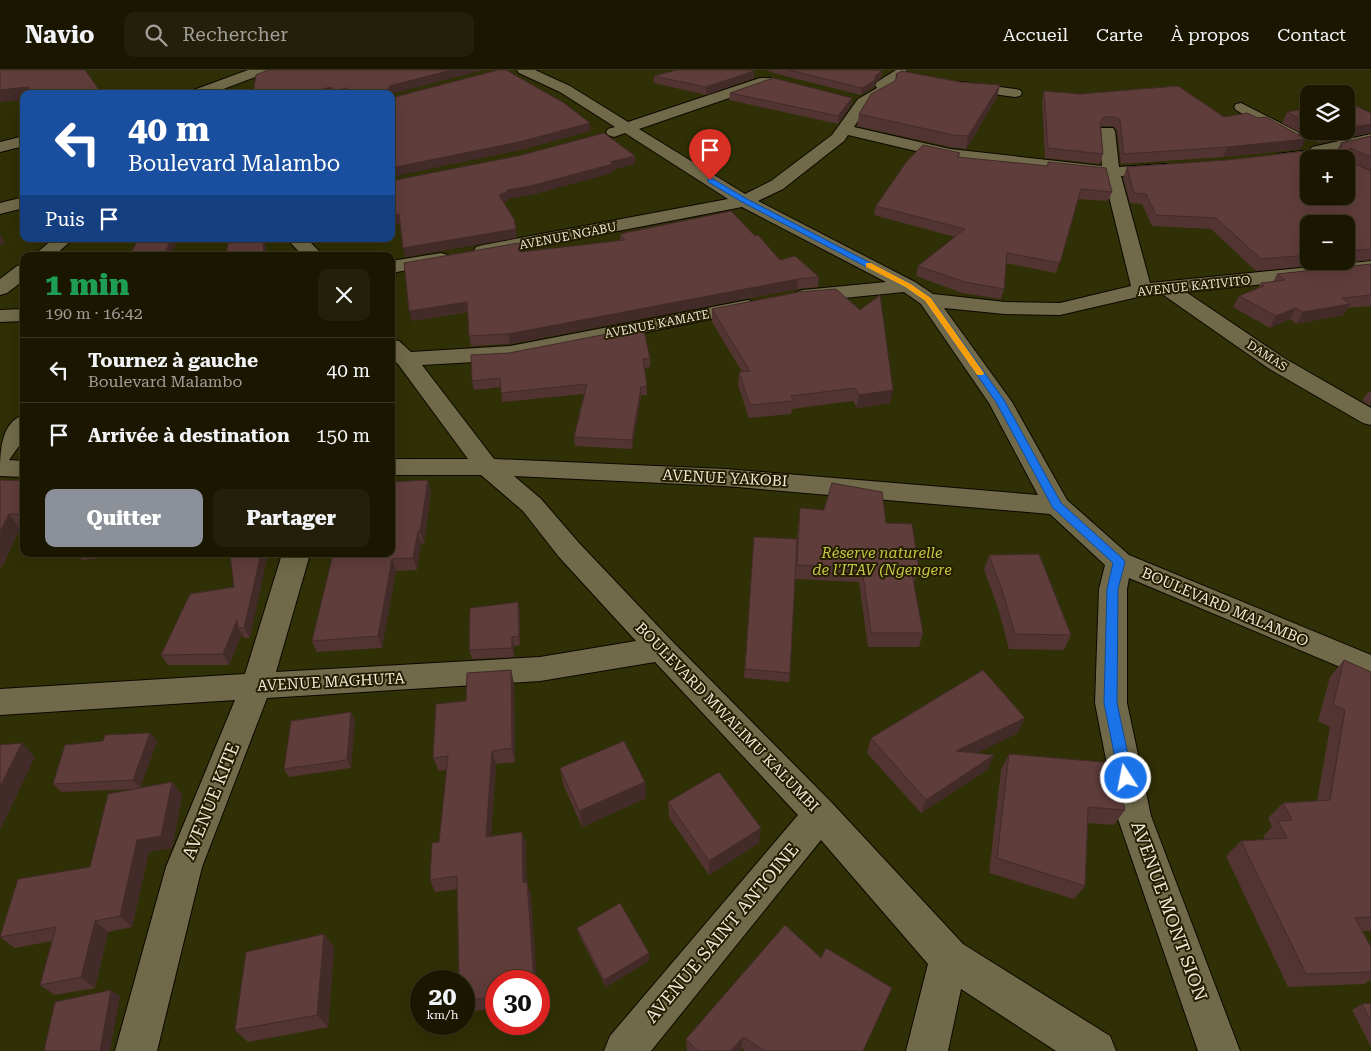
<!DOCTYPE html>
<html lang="fr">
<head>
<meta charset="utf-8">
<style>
	body { margin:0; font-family:"Roboto Serif",serif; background:#241f0a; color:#f1f3f6; height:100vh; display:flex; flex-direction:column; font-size:19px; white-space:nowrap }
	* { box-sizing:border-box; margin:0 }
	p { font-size:16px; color:#a09f99 }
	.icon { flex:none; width:28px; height:28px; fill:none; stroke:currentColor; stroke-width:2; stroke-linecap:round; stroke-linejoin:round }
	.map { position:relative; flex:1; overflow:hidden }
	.panel { position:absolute; left:20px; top:182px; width:375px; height:305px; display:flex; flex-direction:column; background:#1b1600; border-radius:10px; box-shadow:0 5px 20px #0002,0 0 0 1px #393522 }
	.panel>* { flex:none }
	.top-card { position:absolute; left:20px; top:20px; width:375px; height:152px; border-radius:10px; box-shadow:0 5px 20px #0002,0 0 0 1px #393522; background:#1a4fa0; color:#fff; overflow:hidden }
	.controls { position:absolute; left:1300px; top:15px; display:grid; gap:10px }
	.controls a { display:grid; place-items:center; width:55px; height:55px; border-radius:10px; background:#1b1600; box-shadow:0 5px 20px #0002,0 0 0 1px #393522; font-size:25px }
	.speed { position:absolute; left:410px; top:900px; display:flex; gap:10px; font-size:25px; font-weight:700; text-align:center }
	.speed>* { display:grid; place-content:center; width:65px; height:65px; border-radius:50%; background:#1b1600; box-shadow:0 5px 20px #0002,0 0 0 1px #393522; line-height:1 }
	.speed small { font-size:12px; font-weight:400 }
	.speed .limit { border:8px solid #d22; background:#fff; color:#111 }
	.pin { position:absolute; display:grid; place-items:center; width:42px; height:42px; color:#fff; margin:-51px -21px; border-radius:50% 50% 50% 0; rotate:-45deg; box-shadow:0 0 5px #0007 }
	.pin .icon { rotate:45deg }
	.me { position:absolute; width:55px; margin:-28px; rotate:349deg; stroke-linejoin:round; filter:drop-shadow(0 0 4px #0008) }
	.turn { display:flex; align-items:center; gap:18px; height:105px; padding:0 25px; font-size:22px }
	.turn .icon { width:65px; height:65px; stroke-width:2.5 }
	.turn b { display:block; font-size:35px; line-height:42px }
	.then { display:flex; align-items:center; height:48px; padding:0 25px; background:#0003; gap:10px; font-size:19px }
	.round { display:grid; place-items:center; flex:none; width:52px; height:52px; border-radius:10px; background:#241f0a }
	.headline { display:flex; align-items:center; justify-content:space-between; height:85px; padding:0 25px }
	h1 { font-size:30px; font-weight:800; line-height:38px; color:#1e9e55 }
	.action { display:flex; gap:10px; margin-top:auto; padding:10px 25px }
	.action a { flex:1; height:58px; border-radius:10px; background:#8c9099; color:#fff; font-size:20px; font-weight:800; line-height:58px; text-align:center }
	.action a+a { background:#241f0a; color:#f1f3f6 }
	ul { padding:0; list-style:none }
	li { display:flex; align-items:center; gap:15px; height:65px; padding:0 25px; border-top:1px solid #393522 }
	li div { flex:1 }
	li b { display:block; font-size:19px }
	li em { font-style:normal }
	header { display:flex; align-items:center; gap:30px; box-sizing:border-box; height:70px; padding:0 25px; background:#1b1600; border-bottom:1px solid #393522 }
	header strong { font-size:24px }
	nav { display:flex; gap:28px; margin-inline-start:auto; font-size:18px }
	.search { width:350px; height:45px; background:#241f0a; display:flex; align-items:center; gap:12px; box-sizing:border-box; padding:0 18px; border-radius:10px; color:#a09f99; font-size:19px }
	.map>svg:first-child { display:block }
</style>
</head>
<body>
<header>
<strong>Navio</strong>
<div class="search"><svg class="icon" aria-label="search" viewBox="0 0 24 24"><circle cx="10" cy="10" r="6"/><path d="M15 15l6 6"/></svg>Rechercher</div>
<nav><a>Accueil</a><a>Carte</a><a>À propos</a><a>Contact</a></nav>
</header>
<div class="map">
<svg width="1371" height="981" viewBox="0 0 1371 981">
	<rect width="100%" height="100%" fill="#241d00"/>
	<path fill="#2f3005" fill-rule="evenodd" d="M0,0H1371V981H0ZM24,24H391V169H24ZM1309,24H1346V61H1309ZM1309,89H1346V126H1309ZM1309,154H1346V191H1309ZM24,186H391V484H24ZM421,911H464V954H421ZM496,911H539V954H496Z"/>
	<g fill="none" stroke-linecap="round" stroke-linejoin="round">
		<g stroke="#0d0700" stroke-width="2">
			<g id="minor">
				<path d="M248,0H268L266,3L210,24H189L191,21Z"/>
				<path d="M517,0H535L570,16L628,52L760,8H770L772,11L770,14L639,59L745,124L771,111L832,65L858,29L877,18L875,15L877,12L896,0H906L908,3L892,15L894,18L892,21L868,35L854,57L950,79L1102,96L1099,61L1101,58H1113L1115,61L1119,97L1163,94L1169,95L1171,99L1169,103L1163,104L1121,106L1150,213L1371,191V203L1186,222L1284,288L1371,338V355L1363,353L1268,298L1162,224L1142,226L1060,245L1005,244L944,238L1012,332L1067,430L1129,485L1371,585V610L1129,508L1127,519V633L1151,746L1240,981H1198L1117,746L1095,633L1099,519L1105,495L1050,444L725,416L514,406L541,429L579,473L672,571L832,733L963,874L1110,966L1116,981H1056L961,919L948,981H906L928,894L821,770L651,981H604L610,966L798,745L655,592L540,611L267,628L202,797L157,981H115L166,797L235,630L0,645V619L245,604L282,484H310L276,602L540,587L636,571L559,487L523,441L481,405H391V389H468L398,294L391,287V270L399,271L411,282L510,276L748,230L755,232L758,236L755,240L510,290L422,295L494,389L725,399L1038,425L989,333L921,234L904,222L803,232L796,230L793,226L796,222L803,220L886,212L742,137L483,187L476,185L474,181L476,177L483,175L728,129L625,63L614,67L608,65L606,62L608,59L615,57L560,22L519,3ZM848,65L950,89L1104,106L1131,216L1060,233L1005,232L933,224L915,212L758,131L783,119L844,71Z"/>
				<path d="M962,12L1015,19L1020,20L1022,23L1020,26L1015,27L957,19L955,16L957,13Z"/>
				<path d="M1241,33L1298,62L1300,65L1298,68H1286L1236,40L1234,37L1236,34Z"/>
				<path d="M1371,64V74L1324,84L1322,87L1316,89L1283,92L1277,90L1275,87L1277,84L1310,80L1312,77Z"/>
				<path d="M24,66V76L0,82V72Z"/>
				<path d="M24,127V138L0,144V133Z"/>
				<path d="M53,169H73L54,186H33Z"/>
				<path d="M287,169H307L324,186H303Z"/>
				<path d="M441,183L448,185L451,189L448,193L391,203V191Z"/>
				<path d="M24,194V210L7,223L0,225V209L17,196Z"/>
				<path d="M24,239V251L0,252V240Z"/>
				<path d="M24,345V369L9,390L24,391V407L0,406C0,384 0,352 24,345Z"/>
			</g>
		</g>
		<use href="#minor" fill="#716a4a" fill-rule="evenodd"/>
	</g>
	<g fill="#523433" fill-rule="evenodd">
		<path d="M766,0H876L882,1L881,8L875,13L874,17L861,25L777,4Z"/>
		<path d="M754,1V8L706,25L654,13V6Z"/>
		<path d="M896,4L997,27L966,79L950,77L857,56L859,44L895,11Z"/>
		<path d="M1044,21L1224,47L1301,79L1223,87L1121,94L1117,60L1113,56H1101L1103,84L1100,94L1045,88L1042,31Z"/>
		<path d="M730,23L852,28L851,35L838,54L729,30Z"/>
		<path d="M1309,38V61H1346L1371,43V63L1320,73L1282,53L1287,42Z"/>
		<path d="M1371,66V100L1351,92L1371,101V190L1256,201L1211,159L1152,156L1142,134L1130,133L1123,108L1127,97L1228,90L1337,80L1341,73ZM1309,154H1346V191H1309Z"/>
		<path d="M960,83L959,88L1047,96L1048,92L1112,122L1108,131L1078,129L1056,203L1006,193L1004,219L1001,229L962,223L916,206L918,196L955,167L874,145L876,136Z"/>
		<path d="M620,164L780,190L819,207L818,217L797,219L510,274L471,276L469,266L468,242L412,251L521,182L620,171Z"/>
		<path d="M1371,194V236L1348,238L1343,245L1296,254L1290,249L1270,258L1233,237L1239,226L1258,218L1261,213L1273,212L1277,204Z"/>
		<path d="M712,239L890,333L857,338L853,331L792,339L791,344L749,348L738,315L739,302H742L712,252Z"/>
		<path d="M650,288V297L645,298L647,325H641L632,379L575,376L574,367L584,324L502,332L501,317L474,320L472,311Z"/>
		<path d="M1371,321V336L1362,331L1368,322Z"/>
		<path d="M0,410L24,411V459H20L2,497H0Z"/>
		<path d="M431,422L424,474L421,473L417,500L396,501L382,578L317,582L312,571Z"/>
		<path d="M800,438L919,499L914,513L923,563L919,577H868L859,512L795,509L790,603L789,612L744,608L754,467L797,469Z"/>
		<path d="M78,484H143L82,490Z"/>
		<path d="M989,485L1071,565L1064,580L1009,579L998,538L984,500Z"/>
		<path d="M234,517L250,568H244L242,564L229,595H168L161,585Z"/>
		<path d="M520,541V575L514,576V587L472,589L469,580Z"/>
		<path d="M1344,590L1371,602V861H1363L1371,877V910L1364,914L1288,917L1226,786L1241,771L1265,769L1263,766L1272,757L1268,748L1283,733L1317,731L1330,657L1318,651L1330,607Z"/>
		<path d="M511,600L514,614L515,692L496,694L491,766L522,762L526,775V813L531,825L496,911V937L465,943L464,940V911L458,819L435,822L430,810L439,772L447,700L439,701L433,688Z"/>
		<path d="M351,642L355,651L351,698L289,707L284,699Z"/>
		<path d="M1018,663L976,683L988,699L921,743L867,683L871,668Z"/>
		<path d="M157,671L140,718L172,712L182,725L172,778L149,782L132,857L108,862L95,918L55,925L40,915L52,871L15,878L0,867L90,797L136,719L61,722L53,714Z"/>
		<path d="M1009,684L1125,740L1114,755L1088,753L1085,816L1074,829L989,803L1001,700Z"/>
		<path d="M560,698L646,728L582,757L563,714Z"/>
		<path d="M668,732L759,773L709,805L669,747Z"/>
		<path d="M785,855L863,981H746L741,978L739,981H687L686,969Z"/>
		<path d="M577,858L650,890L606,917L579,865Z"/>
		<path d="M324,864L334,878L328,957L248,972L235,960Z"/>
		<path d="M1371,933V977L1352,940L1362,934Z"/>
	</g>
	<g fill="#422b29">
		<path d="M452,0H484L391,24H388L389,16Z"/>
		<path d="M754,1V8L706,25V17Z"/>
		<path d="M882,1L881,8L875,13L874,17L861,25L862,18Z"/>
		<path d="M1000,15L997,27L966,79L968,66Z"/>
		<path d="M28,17L31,24H24V30L0,32V20Z"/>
		<path d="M331,17L333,24H305Z"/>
		<path d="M347,18L348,24H334L333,21Z"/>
		<path d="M852,28L851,35L838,54V46Z"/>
		<path d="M590,53L591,61L521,80L391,107V98Z"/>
		<path d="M1371,54V63L1320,73L1325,63L1332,61H1346V58Z"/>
		<path d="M1306,69L1301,79L1223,87L1227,77Z"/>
		<path d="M635,86V94L613,100V103L532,125L508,129L509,131L500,133L499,125L507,120Z"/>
		<path d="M399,144L401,153L391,156V146Z"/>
		<path d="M516,159L517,168L405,187L403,178Z"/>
		<path d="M0,164L5,174L0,175Z"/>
		<path d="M171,169H178L171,186H164Z"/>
		<path d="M263,169L266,177V186H264Z"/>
		<path d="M798,209L797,219L510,274L508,264Z"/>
		<path d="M467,232L469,241L412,251L409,241Z"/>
		<path d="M1350,234L1343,245L1296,254L1303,242Z"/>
		<path d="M1296,238L1290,249L1270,258L1276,246Z"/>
		<path d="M641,317V325L632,379V370Z"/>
		<path d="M893,320L890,333L857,338L859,325Z"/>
		<path d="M428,410L431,422L424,474L420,461Z"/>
		<path d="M9,444L20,459L2,497L0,495V462Z"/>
		<path d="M418,461L421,473L417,500L413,488Z"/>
		<path d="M261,484H268L250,568L244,558Z"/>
		<path d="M392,489L396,501L382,578L378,566Z"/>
		<path d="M518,532L520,541V575L519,566Z"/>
		<path d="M237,550L238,558L242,564L229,595L223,584Z"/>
		<path d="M512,567L514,576V587L512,578Z"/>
		<path d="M511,600L514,614L515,692L512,678Z"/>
		<path d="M351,642L355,651L351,698L347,690Z"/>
		<path d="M1025,648L1018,663L951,696L956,681Z"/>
		<path d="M150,663L157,671L140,718L133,710Z"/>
		<path d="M22,673L35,687L0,760V717Z"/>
		<path d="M492,681L496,694L490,779L486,767Z"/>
		<path d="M994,685L988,699L921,743L926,730Z"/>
		<path d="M172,712L182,725L172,778L149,782L132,857L120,846L137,770Z"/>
		<path d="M645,712L646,728L582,757L579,741Z"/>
		<path d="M761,758L759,773L709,805V791Z"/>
		<path d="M522,762L526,775L527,825L523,813Z"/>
		<path d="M527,812L531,825L537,911H534Z"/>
		<path d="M95,851L108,862L95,918L81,907Z"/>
		<path d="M324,864L334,878L328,957L317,945Z"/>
		<path d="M649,883L650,890L606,917L604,910Z"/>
		<path d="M111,920L120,926L110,981H100Z"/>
		<path d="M743,967L741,978L739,981H731Z"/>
	</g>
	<g fill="#5f3d3b" stroke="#422b29" fill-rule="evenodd">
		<path d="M0,0H85L102,24H32L28,17L0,20Z"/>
		<path d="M268,0H452L389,16L388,24H349L347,18L333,21L331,17L305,24H253L256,5Z"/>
		<path d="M498,0H506L564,33L590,53L519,72L391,98V28Z"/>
		<path d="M677,0H752L754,1L706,17L654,6Z"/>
		<path d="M789,0H876L882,1L875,6V10L862,18Z"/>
		<path d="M902,1L960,12L1000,15L968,66L953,65L859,44L871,24L895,11L897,7L896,4Z"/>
		<path d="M773,8L852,28L838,46L730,23Z"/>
		<path d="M1178,16L1224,47L1247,43L1258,48L1266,47L1306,69L1227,77L1124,84L1120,50L1116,47H1104L1100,52L1103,84L1048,78L1044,21L1080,24Z"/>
		<path d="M1346,31L1371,43V54L1346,58Z"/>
		<path d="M1309,38V54L1287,42Z"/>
		<path d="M604,63L635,86L610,92L613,94L530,116L507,120V122L499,125L514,149L516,159L403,178L399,144L391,146V111L522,85Z"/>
		<path d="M1371,66V87L1350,78L1351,92L1371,101V179L1346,181V154H1309V185L1261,189L1216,148L1156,145L1146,124L1134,123L1127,97L1228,90L1314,80H1337L1342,76L1341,73ZM1309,89H1346V126H1309Z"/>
		<path d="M923,75L960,83L957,87L1048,96V92L1106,98L1112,122L1081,119L1060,193L1007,183L1004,219L965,212L918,196L965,159L876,136L907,91Z"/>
		<path d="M731,141L755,166L758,165L780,190L795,186L819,207L798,209L508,264L469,266L467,232L409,241L404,193L519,173L521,182L625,170L620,164Z"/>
		<path d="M139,169H171L164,186H129Z"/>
		<path d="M263,169L264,186H226L228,173Z"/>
		<path d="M1371,194V225L1342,228L1350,234L1303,242L1296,238L1276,246L1239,226L1264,216L1261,213L1285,210L1277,204Z"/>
		<path d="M836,219L860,240L880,225L893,320L859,325L855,318L791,326L793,331L750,335L739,302L750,301L712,239L799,222Z"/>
		<path d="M643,257L650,288L643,289L647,316L641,317L632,370L574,367L587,314L501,323L500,308L472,311L471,285L509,283Z"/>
		<path d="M0,410L24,411V444H9L0,462Z"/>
		<path d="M428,410L420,461H418L413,488L392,489L378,566L312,571L333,484H391V412Z"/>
		<path d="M832,413L882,422L886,453L912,454L919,499L911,498L923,563H871L862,498L797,495L800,438L824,440Z"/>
		<path d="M754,467L797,469L790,603L745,599Z"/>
		<path d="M230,484H261L244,558H238L237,550L223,584L161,585L190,524L234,517Z"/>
		<path d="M1039,484L1071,565L1015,564L1003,523L989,485Z"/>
		<path d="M518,532L519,566L512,567V578L469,580L470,538Z"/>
		<path d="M1344,590L1371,602V847L1355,848L1371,877V902L1306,904L1241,771L1287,768L1278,751L1292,750L1283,733L1330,730L1345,640L1333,635Z"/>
		<path d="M511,600L512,678L492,681L486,767L522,762L523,813L527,812L534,911H496V926L464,932V911H459L457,806L430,810L432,773L439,772L448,686L433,688L436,634L466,631L467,603Z"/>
		<path d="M983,600L1025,648L956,681L994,685L926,730L871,668Z"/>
		<path d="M351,642L347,690L284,699L291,651Z"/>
		<path d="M150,663L133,710L53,714L65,675L103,671L105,665Z"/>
		<path d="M624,671L645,712L579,741L560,698Z"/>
		<path d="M22,673L0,717V675Z"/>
		<path d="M1009,684L1114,693L1125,740L1088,737L1085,816L997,788Z"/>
		<path d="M719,702L761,758L709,791L668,732Z"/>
		<path d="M172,712L161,766L137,770L120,846L95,851L81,907L40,915L56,857L0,867L18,809L90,797L108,724Z"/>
		<path d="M620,833L649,883L604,910L577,858Z"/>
		<path d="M785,855L821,888L826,878L892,918L863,981H765L743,967L731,981H698L686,969Z"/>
		<path d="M324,864L317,945L235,960L246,882Z"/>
		<path d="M111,920L100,981H44L55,932Z"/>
		<path d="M1371,933V951L1362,934Z"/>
	</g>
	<path fill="#1a73e8" stroke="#114b97" d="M708,109H713L747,129L911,214L931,228L1004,330L1061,433L1123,489L1125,492L1118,519L1117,633L1133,708L1131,713L1126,714L1121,713L1119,708L1104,633L1107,519L1113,493L1053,438L996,332L925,231L905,217L742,132L708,112Z"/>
	<path fill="#f59e0b" d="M866,193H871L911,214L931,228L984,303L983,305H977L925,231L905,217L866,197Z"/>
	<g text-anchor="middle" stroke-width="4" stroke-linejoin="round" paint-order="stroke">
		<g font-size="12" fill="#eeead8" stroke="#241d00">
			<text transform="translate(568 166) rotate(-11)" y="4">AVENUE NGABU</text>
			<text transform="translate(1194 216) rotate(-6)" y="4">AVENUE KATIVITO</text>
			<text transform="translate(657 254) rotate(-11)" y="4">AVENUE KAMATE</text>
			<text transform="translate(1267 286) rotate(33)" y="4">DAMAS</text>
		</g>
		<g font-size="15" fill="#eeead8" stroke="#241d00">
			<text transform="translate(725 408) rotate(3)" y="5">AVENUE YAKOBI</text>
			<text transform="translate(1225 537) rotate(23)" y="5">BOULEVARD MALAMBO</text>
			<text transform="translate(331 612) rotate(-3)" y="5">AVENUE MAGHUTA</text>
			<text transform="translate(727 647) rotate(46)" y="5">BOULEVARD MWALIMU KALUMBI</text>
		</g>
		<g font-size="15" font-style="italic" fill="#c5c843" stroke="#241d00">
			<text x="882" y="488">Réserve naturelle<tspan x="882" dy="17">de l'ITAV (Ngengere</tspan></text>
		</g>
		<g font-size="18" fill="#eeead8" stroke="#241d00">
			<text transform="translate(211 731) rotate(-68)" y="6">AVENUE KITE</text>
			<text transform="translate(1169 841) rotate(70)" y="6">AVENUE MONT SION</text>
			<text transform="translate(722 863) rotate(-50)" y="6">AVENUE SAINT ANTOINE</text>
		</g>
	</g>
</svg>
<div class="controls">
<a><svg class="icon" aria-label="layers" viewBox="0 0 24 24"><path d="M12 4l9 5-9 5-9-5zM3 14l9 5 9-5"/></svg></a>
<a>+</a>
<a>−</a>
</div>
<div class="speed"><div>20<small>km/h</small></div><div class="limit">30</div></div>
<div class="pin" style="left:710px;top:110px;background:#d93025"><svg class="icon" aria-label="arrive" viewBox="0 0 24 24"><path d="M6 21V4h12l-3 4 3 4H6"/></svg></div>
<svg class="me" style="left:1126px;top:708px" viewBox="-20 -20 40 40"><circle r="17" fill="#1a73e8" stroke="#fff" stroke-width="3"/><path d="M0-11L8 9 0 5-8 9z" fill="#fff"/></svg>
<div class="top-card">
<div class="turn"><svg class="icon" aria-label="left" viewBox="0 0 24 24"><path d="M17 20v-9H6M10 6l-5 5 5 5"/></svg><div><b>40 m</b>Boulevard Malambo</div></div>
<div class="then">Puis<svg class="icon" aria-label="arrive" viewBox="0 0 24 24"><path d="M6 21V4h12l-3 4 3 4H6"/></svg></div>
</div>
<section class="panel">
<div class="headline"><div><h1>1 min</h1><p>190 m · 16:42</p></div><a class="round"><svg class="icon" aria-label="close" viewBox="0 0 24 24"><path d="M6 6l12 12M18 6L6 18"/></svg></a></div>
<ul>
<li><svg class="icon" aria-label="left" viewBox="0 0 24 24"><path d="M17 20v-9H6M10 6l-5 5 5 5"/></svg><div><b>Tournez à gauche</b><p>Boulevard Malambo</p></div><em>40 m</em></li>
<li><svg class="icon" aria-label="arrive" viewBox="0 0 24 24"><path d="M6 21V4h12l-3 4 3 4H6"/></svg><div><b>Arrivée à destination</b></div><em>150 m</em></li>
</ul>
<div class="action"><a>Quitter</a><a>Partager</a></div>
</section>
</div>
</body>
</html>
